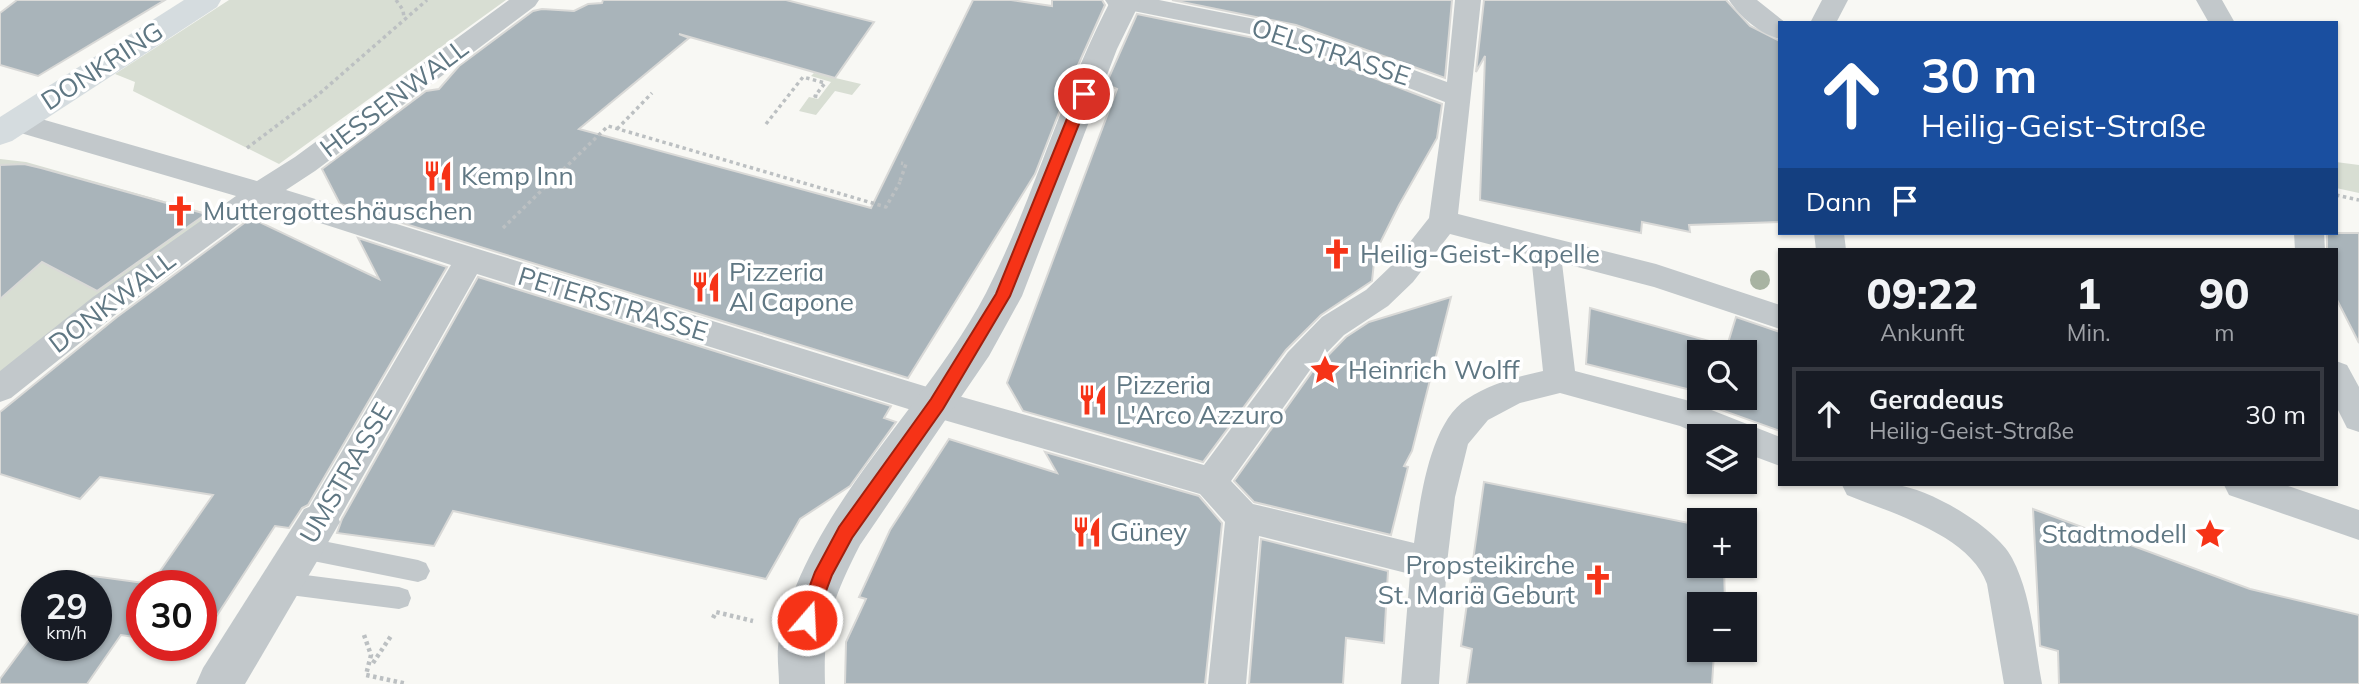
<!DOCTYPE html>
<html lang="de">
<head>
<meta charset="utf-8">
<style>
	body { margin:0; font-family:Mulish,sans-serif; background:#242831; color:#f1f3f6; height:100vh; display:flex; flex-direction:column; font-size:26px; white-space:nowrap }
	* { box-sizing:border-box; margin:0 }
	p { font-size:23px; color:#9ea1a6 }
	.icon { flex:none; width:38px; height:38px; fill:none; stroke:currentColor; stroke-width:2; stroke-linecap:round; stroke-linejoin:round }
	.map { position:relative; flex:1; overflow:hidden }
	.drawer { position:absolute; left:1778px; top:248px; width:560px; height:238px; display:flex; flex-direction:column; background:#171b24; border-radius:0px; box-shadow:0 2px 5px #0004 }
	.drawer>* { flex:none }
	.hud { position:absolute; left:1778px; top:21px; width:560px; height:214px; border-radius:0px; box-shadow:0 2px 5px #0004; background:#1a4fa0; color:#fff; overflow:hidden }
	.tools { position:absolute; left:1687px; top:340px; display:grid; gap:14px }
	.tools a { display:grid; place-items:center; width:70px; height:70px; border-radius:0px; background:#171b24; box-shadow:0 2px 5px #0004; font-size:35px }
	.speed { position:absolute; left:21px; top:570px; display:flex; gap:14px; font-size:35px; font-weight:700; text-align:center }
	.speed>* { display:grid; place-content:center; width:91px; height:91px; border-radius:50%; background:#171b24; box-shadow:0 2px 5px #0004; line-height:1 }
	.speed small { font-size:18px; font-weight:400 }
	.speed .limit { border:10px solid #d22; background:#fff; color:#111 }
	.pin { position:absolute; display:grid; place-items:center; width:60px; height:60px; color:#fff; margin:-30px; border:4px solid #fff; border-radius:50%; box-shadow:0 2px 7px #0007 }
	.me { position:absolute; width:77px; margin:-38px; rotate:19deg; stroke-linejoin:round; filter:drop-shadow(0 0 5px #0008) }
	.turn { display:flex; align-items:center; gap:24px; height:147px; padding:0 28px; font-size:32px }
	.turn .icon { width:91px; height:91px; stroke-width:2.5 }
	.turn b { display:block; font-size:49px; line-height:60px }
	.then { display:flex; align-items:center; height:66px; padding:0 28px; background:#0003; gap:14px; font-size:26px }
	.eta { display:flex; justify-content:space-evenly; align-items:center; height:119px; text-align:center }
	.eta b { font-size:42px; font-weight:800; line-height:49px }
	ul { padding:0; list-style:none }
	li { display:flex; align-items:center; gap:21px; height:94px; margin:0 14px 10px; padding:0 14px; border:4px solid #363941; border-radius:0px }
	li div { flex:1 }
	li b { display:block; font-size:26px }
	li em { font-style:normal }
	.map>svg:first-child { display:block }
</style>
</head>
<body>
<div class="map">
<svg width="2359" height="684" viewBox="0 0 2359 684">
	<rect width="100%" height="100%" fill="#f8f8f4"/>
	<g fill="#d8ded3">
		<path d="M229,0H506L279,164L133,91L135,82L115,74Z"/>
		<path d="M814,73L861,84L852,95L835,91L816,115L799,111L809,97L818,99L831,82L811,76Z"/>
		<path d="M0,159L26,162L213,215L0,375Z"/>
		<path d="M2336,162L2359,165V193L2336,188Z"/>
	</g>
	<g fill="#a9b4ba" stroke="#d9d9d7" stroke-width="2">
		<path d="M17,0H165L38,76L0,65V13Z"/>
		<path d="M603,0H786L874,22L835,78L679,34L689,38L579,129L871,208L973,0H1011L1052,6V0H1102L1105,5L1075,72L1035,174L908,378L340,204L322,169L426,91L439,89L459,66L533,11L542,9L574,11L588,4L602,3Z"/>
		<path d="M1172,0H1452L1445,78L1296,25Z"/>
		<path d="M1484,0H1726L1750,26L1780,41V222L1689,225L1690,232L1642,222L1641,233L1480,200L1485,56L1476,72Z"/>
		<path d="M1137,14L1288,45L1442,104L1437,138L1399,205L1375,253L1372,281L1321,315L1286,350L1203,462L1023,411L1007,383L1117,89L1106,84Z"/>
		<path d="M24,164L41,168L206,214L97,291L42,262L0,299V165Z"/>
		<path d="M251,218L379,279L358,238L447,267L308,505L302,508L289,528L275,526L201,640V586H142V638L121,635L87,684H0V679L37,629V646H96V586H68L78,574L151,584L213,495L100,477L80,499L0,474V412L117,317Z"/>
		<path d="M2327,233H2359V343L2336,298V250H2327Z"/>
		<path d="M478,277L891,406L884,418L896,422L850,486L800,519L766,579L453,511L434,546L337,533L342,519Z"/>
		<path d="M1451,297L1412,451L1404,466L1408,467L1391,535L1254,502L1234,481L1312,372L1346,337L1369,322Z"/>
		<path d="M1590,308L1727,346L1736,317L1780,332V431L1710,406L1713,397H1745V352H1699V392L1586,364Z"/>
		<path d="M949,439L1057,473L1045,452L1199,496L1222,523L1205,684H845L846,642L866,599L859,597L890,530Z"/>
		<path d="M1484,482L1699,525V565H1724L1725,604H1699V649H1725V656L1714,653L1712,684H1467L1472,649L1461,646Z"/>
		<path d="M2033,509L2250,589L2359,615V684H2059L2058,651L2040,646Z"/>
		<path d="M1261,539L1388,571L1384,643L1346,638L1343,684H1249Z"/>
	</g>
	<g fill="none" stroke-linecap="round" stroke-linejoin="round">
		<g stroke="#bcc0c2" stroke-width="3.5" stroke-dasharray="3.5 3.5" stroke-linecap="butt">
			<path d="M396,0L403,10L404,18"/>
			<path d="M766,124L803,77L825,83L815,96L820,97"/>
			<path d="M617,129L652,93"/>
			<path d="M247,148L319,94L427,0"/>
			<path d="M900,181L906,164L901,163"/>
			<path d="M2336,195L2359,200"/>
			<path d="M503,228L608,126L886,207L900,182"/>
		</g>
		<g stroke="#bcc0c2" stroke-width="4.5" stroke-dasharray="3.5 3.5" stroke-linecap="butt">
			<path d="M713,618L716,612L753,621"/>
			<path d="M364,635L371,655L366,675L407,684"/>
			<path d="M373,663L391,636"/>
		</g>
		<g fill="#c2c8cb" fill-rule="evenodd">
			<path d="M303,537L418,560L426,563L430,571L426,579L418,582L303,559L295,555L291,548L295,541Z"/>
			<path d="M282,572L399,587L408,590L411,598L408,606L399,609L282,594L274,591L270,583L274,575Z"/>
		</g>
		<g fill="#c2c8cb" fill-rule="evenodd">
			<path d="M509,0H539L535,6L315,171L286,190L937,390L1204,465L1288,352L1322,317L1366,290L1391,266L1429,218L1445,102L1289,42L1118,8L1109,6L1105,0H1159L1295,27L1447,82L1455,0H1481L1458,214L1656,264L1780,305V329L1654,287L1562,263L1575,371L1686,400L1780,437V466L1745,453V436H1703L1680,426L1560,393L1520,403L1488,420L1468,444L1455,497L1447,563L1439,684H1401L1410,574L1259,536L1246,684H1208L1225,522L1200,494L937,418L477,274L331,533L319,537L307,533L302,522L307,511L451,265L264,205L115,315L11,398L0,402V371L93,297L236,196L7,129L3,122L7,115L17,112L257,181L295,157ZM1450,234L1531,255L1543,371C1516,377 1490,384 1467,399C1429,423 1420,502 1414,543L1253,504L1231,481L1310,370L1344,335L1388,306L1413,282Z"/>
			<path d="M1729,0H1757L1786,23H1780V39C1760,34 1740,17 1729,0Z"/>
			<path d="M1822,0H1848L1836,23H1810Z"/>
			<path d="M2196,0H2222L2235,23H2209Z"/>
			<path d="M1814,233H1844L1846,250H1816Z"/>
			<path d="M2294,233H2324L2325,250H2295Z"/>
			<path d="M2336,361L2347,365L2359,387V432L2347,428L2336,406Z"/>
			<path d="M1842,485C1859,484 1879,483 1896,485C1929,488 1997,528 2012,558C2032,596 2034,642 2042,684H2004L1987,584C1970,535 1891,513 1847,495Z"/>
			<path d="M2224,485H2285L2359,510V540L2229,495Z"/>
		</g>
		<g fill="#c2c8cb" fill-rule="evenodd">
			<path d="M1111,0H1141L1117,49L1022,296L989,356L860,545C833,598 823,624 825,684H779C779,672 777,659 778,647C780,626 788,605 796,586C841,477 932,396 986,293C1034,199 1061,95 1111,0Z"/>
			<path d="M319,503L334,509L340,522L245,684H196L203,668L304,509Z"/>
		</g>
		<path fill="#d5dcdf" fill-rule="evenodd" d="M184,0H221L217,7L12,141L0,145V117Z"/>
	</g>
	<circle fill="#a8b3a2" cx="1760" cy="280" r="10"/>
	<path fill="#f63317" stroke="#a0210f" stroke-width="2" d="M1084,89L1091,94L1010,296L943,409L852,538L832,575L813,626L807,629L800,626L797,620L815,572L839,527L931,399L996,294L1077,94Z"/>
	<defs>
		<g id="restaurant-bare" transform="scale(2.415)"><path d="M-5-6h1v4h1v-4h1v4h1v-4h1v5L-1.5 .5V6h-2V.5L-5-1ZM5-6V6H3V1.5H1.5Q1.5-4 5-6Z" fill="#f63317" stroke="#fff" stroke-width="2.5" paint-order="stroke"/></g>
		<g id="church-bare" transform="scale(2.415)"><path d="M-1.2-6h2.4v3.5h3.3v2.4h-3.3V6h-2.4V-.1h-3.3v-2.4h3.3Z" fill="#f63317" stroke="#fff" stroke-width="2.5" paint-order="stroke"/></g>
		<g id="sight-bare" transform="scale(2.415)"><path d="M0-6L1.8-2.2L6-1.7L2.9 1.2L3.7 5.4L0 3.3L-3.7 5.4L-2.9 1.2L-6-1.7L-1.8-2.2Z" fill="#f63317" stroke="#fff" stroke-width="2.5" paint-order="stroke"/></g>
	</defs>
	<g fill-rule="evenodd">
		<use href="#restaurant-bare" x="438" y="176"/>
		<use href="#church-bare" x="180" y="211"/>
		<use href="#church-bare" x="1337" y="254"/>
		<use href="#restaurant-bare" x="706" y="287"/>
		<use href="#sight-bare" x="1325" y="370"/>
		<use href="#restaurant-bare" x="1093" y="400"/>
		<use href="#restaurant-bare" x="1087" y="532"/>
		<use href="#sight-bare" x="2210" y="534"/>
		<use href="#church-bare" x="1598" y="580"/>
	</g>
	<g text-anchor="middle" stroke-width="7" stroke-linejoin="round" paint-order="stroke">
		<g font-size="26" fill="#5f7783" stroke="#fff">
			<text transform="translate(1331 52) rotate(18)" y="9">OELSTRASSE</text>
			<text transform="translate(102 66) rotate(-33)" y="9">DONKRING</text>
			<text transform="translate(394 98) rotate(-37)" y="9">HESSENWALL</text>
			<text transform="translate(112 302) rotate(-37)" y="9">DONKWALL</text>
			<text transform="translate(613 304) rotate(17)" y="9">PETERSTRASSE</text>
			<text transform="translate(346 473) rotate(-60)" y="9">UMSTRASSE</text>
		</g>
		<g font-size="26" fill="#5f7783" stroke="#fff" text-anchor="start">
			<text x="461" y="185">Kemp Inn</text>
			<text x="203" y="220">Muttergotteshäuschen</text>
			<text x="1360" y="263">Heilig-Geist-Kapelle</text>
			<text x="729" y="281">Pizzeria<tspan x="729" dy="30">Al Capone</tspan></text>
			<text x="1348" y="379">Heinrich Wolff</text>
			<text x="1116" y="394">Pizzeria<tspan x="1116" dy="30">L'Arco Azzuro</tspan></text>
			<text x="1110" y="541">Güney</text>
			<text x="2187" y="543" text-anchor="end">Stadtmodell</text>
			<text x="1575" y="574" text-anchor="end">Propsteikirche<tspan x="1575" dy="30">St. Mariä Geburt</tspan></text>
		</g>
	</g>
</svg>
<div class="tools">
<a><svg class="icon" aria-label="search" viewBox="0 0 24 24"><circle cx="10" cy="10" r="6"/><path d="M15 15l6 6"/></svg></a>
<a><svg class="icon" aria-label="layers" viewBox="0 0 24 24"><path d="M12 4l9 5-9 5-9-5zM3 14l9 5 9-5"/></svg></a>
<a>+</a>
<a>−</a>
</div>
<div class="speed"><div>29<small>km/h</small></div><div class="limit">30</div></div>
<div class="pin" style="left:1084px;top:94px;background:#d93025"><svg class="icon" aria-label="arrive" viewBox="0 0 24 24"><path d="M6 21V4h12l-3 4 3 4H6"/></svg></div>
<svg class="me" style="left:807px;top:620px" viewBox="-20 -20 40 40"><circle r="17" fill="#f63317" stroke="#fff" stroke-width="3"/><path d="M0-11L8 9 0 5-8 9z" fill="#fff"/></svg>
<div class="hud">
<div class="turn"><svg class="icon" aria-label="ahead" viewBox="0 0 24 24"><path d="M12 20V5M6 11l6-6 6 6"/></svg><div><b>30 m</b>Heilig-Geist-Straße</div></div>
<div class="then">Dann<svg class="icon" aria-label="arrive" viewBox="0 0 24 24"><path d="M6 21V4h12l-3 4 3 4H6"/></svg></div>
</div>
<section class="drawer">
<div class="eta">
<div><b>09:22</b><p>Ankunft</p></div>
<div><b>1</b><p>Min.</p></div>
<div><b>90</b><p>m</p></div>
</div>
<ul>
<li><svg class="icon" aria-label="ahead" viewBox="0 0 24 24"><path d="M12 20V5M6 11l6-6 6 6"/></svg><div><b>Geradeaus</b><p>Heilig-Geist-Straße</p></div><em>30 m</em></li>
</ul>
</section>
</div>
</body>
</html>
